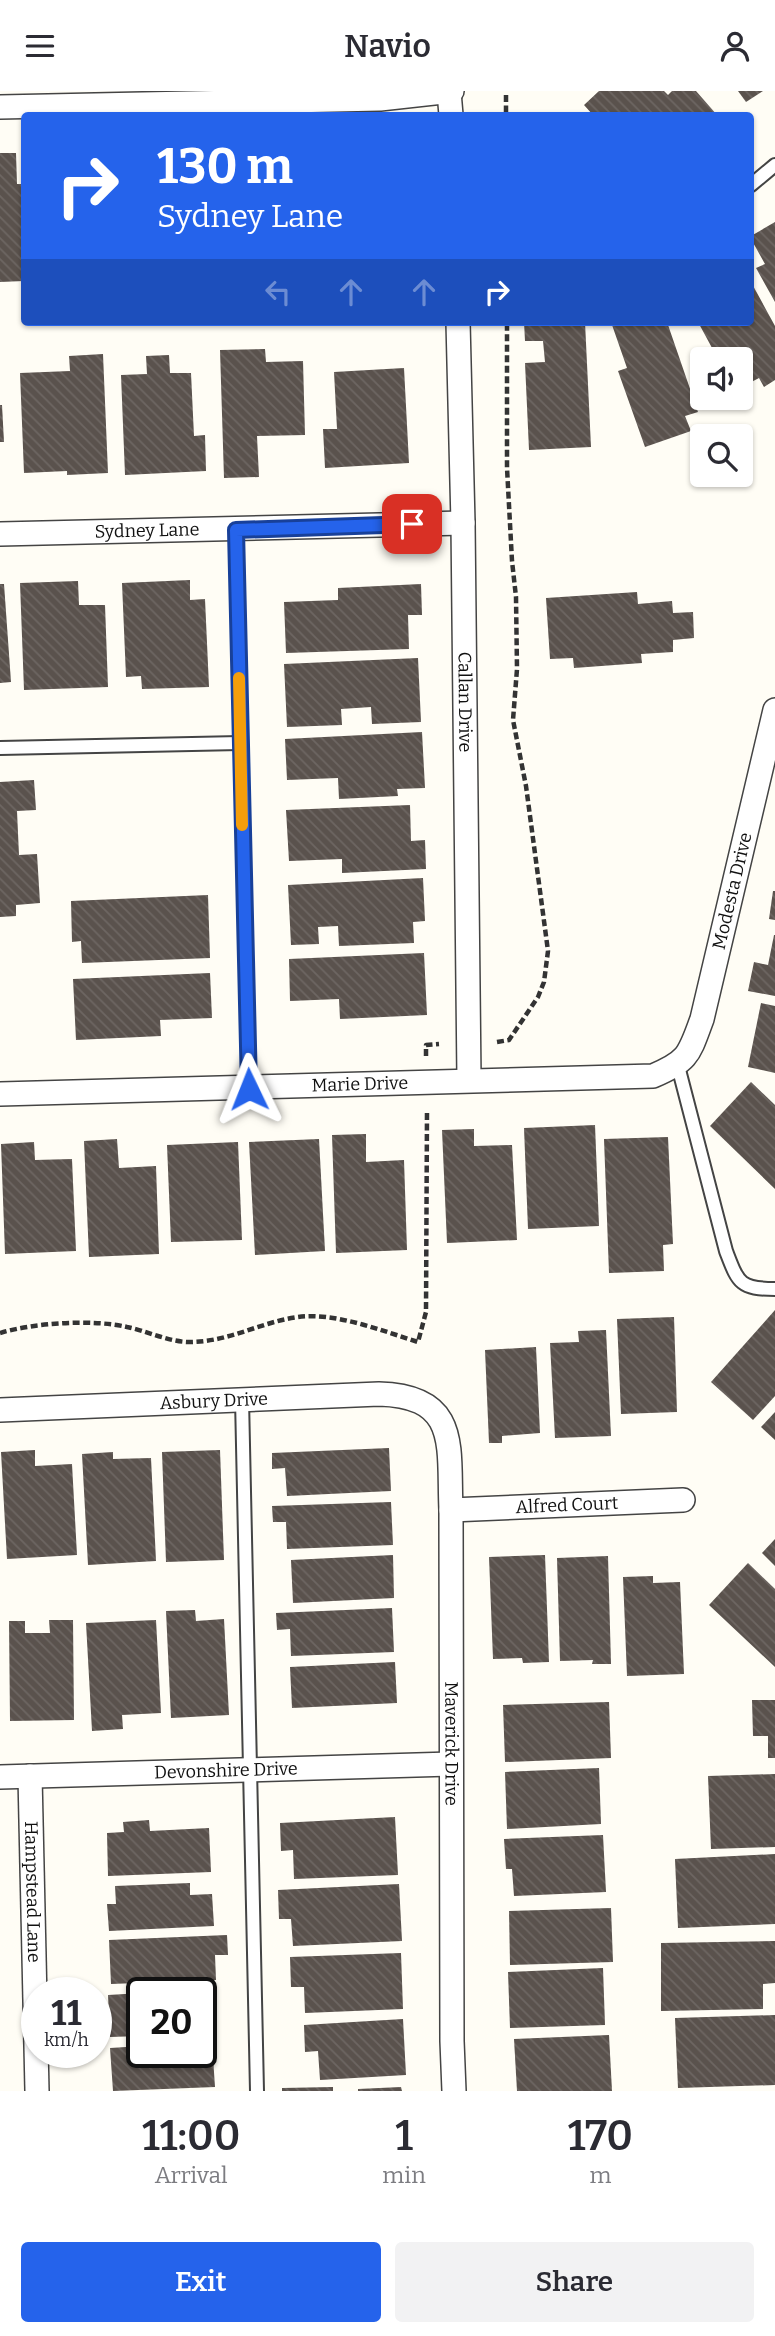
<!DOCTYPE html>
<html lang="en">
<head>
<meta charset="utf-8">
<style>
	body { margin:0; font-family:Bitter,serif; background:#f2f2f3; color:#2b2b33; height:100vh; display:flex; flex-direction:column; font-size:26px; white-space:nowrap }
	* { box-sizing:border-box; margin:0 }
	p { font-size:23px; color:#7c7c81 }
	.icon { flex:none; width:38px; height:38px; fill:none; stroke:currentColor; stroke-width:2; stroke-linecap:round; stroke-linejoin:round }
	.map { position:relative; height:2000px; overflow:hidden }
	.panel { display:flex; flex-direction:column; background:#fff; flex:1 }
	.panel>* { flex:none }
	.top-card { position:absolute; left:21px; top:21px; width:733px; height:214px; border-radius:7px; box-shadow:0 2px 5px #0004; background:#2563eb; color:#fff; overflow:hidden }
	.fabs { position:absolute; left:690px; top:256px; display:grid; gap:14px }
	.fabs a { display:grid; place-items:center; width:63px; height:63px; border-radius:7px; background:#fff; box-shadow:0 2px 5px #0004; font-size:35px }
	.speed { position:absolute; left:21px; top:1886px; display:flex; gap:14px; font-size:35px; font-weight:700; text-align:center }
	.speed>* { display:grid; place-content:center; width:91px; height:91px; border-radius:50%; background:#fff; box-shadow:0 2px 5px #0004; line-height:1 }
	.speed small { font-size:18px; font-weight:400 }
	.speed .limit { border:4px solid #111; border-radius:10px; background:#fff; color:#111 }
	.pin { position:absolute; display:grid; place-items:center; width:60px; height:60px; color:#fff; margin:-30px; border-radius:14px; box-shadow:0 4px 10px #0006 }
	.me { position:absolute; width:77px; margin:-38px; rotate:358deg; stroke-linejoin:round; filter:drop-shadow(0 0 5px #0008) }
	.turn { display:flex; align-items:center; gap:24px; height:147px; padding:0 21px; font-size:32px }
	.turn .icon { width:91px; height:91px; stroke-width:2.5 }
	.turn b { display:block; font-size:49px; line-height:60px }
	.lanes { display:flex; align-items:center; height:66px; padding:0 21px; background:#0003; justify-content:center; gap:35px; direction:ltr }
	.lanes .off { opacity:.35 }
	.eta { display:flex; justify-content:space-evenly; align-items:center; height:119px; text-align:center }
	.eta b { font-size:42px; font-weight:600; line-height:49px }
	.action { display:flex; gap:14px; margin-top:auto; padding:14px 21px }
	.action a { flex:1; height:80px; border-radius:7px; background:#2563eb; color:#fff; font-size:28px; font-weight:600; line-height:80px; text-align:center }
	.action a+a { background:#f2f2f3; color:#2b2b33 }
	header { display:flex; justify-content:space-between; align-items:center; height:91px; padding:0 21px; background:#fff; font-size:32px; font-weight:600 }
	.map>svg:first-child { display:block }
</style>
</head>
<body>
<header><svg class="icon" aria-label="menu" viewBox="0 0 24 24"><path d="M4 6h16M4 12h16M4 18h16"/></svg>Navio<svg class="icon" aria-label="person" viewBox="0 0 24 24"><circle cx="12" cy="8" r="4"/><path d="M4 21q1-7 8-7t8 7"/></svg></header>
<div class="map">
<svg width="775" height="2000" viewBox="0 0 775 2000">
	<defs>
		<pattern id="building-back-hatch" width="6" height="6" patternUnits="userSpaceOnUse" patternTransform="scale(1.75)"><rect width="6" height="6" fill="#5a524d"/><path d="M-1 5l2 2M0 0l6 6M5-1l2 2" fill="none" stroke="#6d6662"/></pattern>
	</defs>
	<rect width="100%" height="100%" fill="#fffdf5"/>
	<g fill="url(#building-back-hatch)">
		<path d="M599,0H664L668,4L672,0H696L717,24H593L584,14Z"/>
		<path d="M738,0H763L746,11Z"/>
		<path d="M0,62H16L17,93H24V190L0,191Z"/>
		<path d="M775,131V211L756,177L765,173L751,148V145Z"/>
		<path d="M751,191L775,235V289L764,296L759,287L740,297V268H718L698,231H751Z"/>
		<path d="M524,231H585L591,356L529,359L525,272L545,271L543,250H525Z"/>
		<path d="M611,231H667L698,321L685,325L691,340L645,356L618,280L627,277Z"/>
		<path d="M265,258L266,271L303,270L305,344L257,345L259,386L224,387L220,259Z"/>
		<path d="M103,263L108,382L67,384V380L24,382L20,282L70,280L69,265Z"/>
		<path d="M169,264L170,282H191L194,345L205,344L206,380L125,384L121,284L147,283L146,265Z"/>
		<path d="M404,277L409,372L325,377L323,338H337L334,281Z"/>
		<path d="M0,314H2L4,351H0Z"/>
		<path d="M190,489V509L205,508L209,596L142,598L141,585L126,586L122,492Z"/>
		<path d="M78,490L79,514H105L108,596L24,599L20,492Z"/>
		<path d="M0,493H4L11,591L0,592Z"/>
		<path d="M421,493L422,524H408L409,558L286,562L284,511L338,509V497Z"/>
		<path d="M637,501L638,513L672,510L673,522L693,521L694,547L673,549V561L641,563L642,572L574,577L573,567L550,568L546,507Z"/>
		<path d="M418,567L421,631L372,633L371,616L341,618L342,634L287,636L284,573Z"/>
		<path d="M422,641L425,697L397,698L398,705L339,708L338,687L287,689L285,648Z"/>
		<path d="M34,689L36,719L17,720L19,764L37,763L40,812L16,814V825L0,826V691Z"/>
		<path d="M410,714L411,750L425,749L426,778L342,782V768L289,770L286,719Z"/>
		<path d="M423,787L425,830L413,831L414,852L339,855L338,835L318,836L319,853L291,854L288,794Z"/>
		<path d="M773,800H775V829L769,828Z"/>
		<path d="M208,804L210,867L82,872L81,850L72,851L71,810Z"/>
		<path d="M774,844H775V905L748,900L754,871L768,874Z"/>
		<path d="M424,862L427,924L340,928L339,908L290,910L289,868Z"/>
		<path d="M210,882L212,927L160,929L161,945L76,949L73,888Z"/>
		<path d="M761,912L775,915V982L748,976Z"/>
		<path d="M751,991L775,1014V1098L710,1035Z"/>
		<path d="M595,1034L599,1135L528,1138L524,1037Z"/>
		<path d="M474,1038V1055L512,1054L517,1149L447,1152L442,1039Z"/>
		<path d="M366,1043V1071L404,1069L407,1159L336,1162L332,1044Z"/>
		<path d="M668,1046L673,1153L663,1154L664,1180L609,1182L604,1048Z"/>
		<path d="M117,1048L119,1077L156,1075L159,1163L89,1166L84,1050Z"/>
		<path d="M319,1048L325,1160L255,1164L249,1051Z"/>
		<path d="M34,1051L35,1069L72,1068L76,1160L5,1163L1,1053Z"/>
		<path d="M238,1051L242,1149L171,1151L167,1054Z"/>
		<path d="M775,1219V1305L753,1329L711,1291Z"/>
		<path d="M674,1226L677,1321L621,1323L617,1228Z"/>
		<path d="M606,1239L611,1345L555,1347L550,1252L579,1251L578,1240Z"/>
		<path d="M536,1256L540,1342L502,1345V1352H489L485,1259Z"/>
		<path d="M775,1321V1349L761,1336Z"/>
		<path d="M389,1357L391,1400L287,1405L285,1377L272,1378V1362Z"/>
		<path d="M35,1359V1375L72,1373L77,1464L7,1468L1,1361Z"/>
		<path d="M220,1359L224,1469L166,1471L162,1361Z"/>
		<path d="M113,1361V1368L151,1367L156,1470L88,1474L82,1363Z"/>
		<path d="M391,1411L393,1454L287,1458L286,1431H273L272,1415Z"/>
		<path d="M775,1448V1475L762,1462Z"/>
		<path d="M393,1464L394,1507L293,1512L291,1469Z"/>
		<path d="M545,1464L549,1571L523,1572L522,1567L493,1568L489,1466Z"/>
		<path d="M608,1465L611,1573H592L593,1569L560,1570L557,1467Z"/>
		<path d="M748,1472L775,1498V1576L709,1514Z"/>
		<path d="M653,1485V1492L680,1491L684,1583L627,1585L623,1486Z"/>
		<path d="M392,1517L394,1561L291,1565L290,1538L277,1539L276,1522Z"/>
		<path d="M195,1519L196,1530L224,1528L229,1624L171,1627L166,1520Z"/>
		<path d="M49,1529H73L74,1629L10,1630L9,1530H25V1542H50Z"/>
		<path d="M156,1529L161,1622L122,1624L123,1638L92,1640L86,1532Z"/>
		<path d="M395,1571L397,1612L292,1617L290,1576Z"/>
		<path d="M752,1609H775V1667H768V1645H753Z"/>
		<path d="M609,1611L611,1667L505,1671L503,1614Z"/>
		<path d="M599,1677L601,1733L507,1738L505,1681Z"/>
		<path d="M775,1683V1756L711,1758L708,1685Z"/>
		<path d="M395,1726L398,1784L294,1788L293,1759L281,1760L280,1732Z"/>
		<path d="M149,1729L150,1740L209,1737L211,1781L108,1785L107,1742L124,1741L123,1731Z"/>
		<path d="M603,1744L606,1801L514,1805L512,1778H506L504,1748Z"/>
		<path d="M775,1763V1833L678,1837L675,1768Z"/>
		<path d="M190,1792V1804L212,1803L214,1835L109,1840L107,1813H116L115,1795Z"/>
		<path d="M399,1793L402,1850L293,1855L291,1828H279L278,1799Z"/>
		<path d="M611,1817L613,1871L510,1874L509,1820Z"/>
		<path d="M227,1844L228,1864H215L216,1889L111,1893L109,1849Z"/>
		<path d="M775,1850V1892L763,1893V1918L661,1920V1852Z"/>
		<path d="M401,1862L403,1918L305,1922L304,1896H291L290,1866Z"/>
		<path d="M603,1877L605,1934L510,1937L508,1881Z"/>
		<path d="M215,1899L217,1942H201V1902H188L187,1900Z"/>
		<path d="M142,1902V1945L110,1946L108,1904Z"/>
		<path d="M775,1924V1994L678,1997L675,1927Z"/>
		<path d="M403,1928L406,1984L320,1989L318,1960L305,1961L304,1934Z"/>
		<path d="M609,1944L612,2000H517L514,1948Z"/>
		<path d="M212,1951L215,1996L113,2000L110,1957L142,1955V1962H201V1952Z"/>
		<path d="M333,1996V2000H282V1997Z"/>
		<path d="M401,1996L402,2000H358V1998Z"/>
	</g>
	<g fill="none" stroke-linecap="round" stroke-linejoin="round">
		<g stroke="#444" stroke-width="16">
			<g id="service">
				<path d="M751,94L775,74"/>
				<path d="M236,439L249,998"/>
				<path d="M0,657L240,652"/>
				<path d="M678,975L726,1160C738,1191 739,1198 775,1198"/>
				<path d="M242,1308L257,2000"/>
			</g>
		</g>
		<g stroke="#444" stroke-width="26">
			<g id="minor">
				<path d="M449,1L451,24"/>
				<path d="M0,16L380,8L452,0"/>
				<path id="s1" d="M458,231L463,432L469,989"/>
				<path id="s2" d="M0,443L463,432"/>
				<path id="s3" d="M0,1003L653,985C689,970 689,963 702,928L775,619"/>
				<path id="s4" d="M0,1319L379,1303C461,1305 448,1357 451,1419L452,1950L454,2000"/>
				<path id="s5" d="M451,1419L683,1409"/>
				<path id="s6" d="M30,1685L37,2000"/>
				<path id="s7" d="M0,1686L451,1673"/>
			</g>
		</g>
		<g stroke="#333" stroke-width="4.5" stroke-dasharray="7 3.5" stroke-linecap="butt">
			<path d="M506,4V24"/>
			<path d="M497,951L509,949L538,906L544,891L548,860L526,695L513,629L517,578L516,506L512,470L507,377V231"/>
			<path d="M426,965V954L439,953"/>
			<path d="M0,1242C33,1232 93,1228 127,1236C147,1240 169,1251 189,1251C230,1251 260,1231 298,1226C335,1221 383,1240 418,1251L426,1221L427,1020"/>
		</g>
		<use href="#service" stroke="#fff" stroke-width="12"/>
		<use href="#minor" stroke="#fff" stroke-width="23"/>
	</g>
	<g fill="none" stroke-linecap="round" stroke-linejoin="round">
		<g stroke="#184099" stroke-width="18">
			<path id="route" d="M249,998L236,439L412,433"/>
		</g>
		<use href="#route" stroke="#2563eb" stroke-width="12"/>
		<path stroke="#f59e0b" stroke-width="12" d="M239,587L242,734"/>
	</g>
	<g text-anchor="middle" stroke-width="7" stroke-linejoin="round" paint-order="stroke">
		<g font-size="18" fill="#111" stroke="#fff">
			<text dy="6" stroke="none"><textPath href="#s2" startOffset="147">Sydney Lane</textPath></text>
			<text dy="6" stroke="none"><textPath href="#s1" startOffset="380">Callan Drive</textPath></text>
			<text dy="6" stroke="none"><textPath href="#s3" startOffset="864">Modesta Drive</textPath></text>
			<text dy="6" stroke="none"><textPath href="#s3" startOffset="360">Marie Drive</textPath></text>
			<text dy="6" stroke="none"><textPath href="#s4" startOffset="214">Asbury Drive</textPath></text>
			<text dy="6" stroke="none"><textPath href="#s5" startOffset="116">Alfred Court</textPath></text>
			<text dy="6" stroke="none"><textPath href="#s4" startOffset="774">Maverick Drive</textPath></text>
			<text dy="6" stroke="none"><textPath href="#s7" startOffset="226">Devonshire Drive</textPath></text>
			<text dy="6" stroke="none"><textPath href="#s6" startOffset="116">Hampstead Lane</textPath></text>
		</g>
	</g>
</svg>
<div class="fabs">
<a><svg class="icon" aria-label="sound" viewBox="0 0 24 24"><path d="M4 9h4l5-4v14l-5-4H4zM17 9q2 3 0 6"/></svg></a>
<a><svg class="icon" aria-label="search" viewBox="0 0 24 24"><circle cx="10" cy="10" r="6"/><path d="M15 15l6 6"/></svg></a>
</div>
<div class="speed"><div>11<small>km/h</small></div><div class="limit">20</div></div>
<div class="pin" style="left:412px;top:433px;background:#d93025"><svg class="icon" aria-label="arrive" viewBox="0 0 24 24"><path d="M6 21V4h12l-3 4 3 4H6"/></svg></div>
<svg class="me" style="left:249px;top:998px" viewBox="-20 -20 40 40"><path d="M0-17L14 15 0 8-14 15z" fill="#2563eb" stroke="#fff" stroke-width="4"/></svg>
<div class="top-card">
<div class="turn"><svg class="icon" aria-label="right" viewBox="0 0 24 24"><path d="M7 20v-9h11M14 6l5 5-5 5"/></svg><div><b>130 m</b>Sydney Lane</div></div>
<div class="lanes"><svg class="icon off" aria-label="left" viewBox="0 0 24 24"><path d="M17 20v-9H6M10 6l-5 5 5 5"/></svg><svg class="icon off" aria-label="ahead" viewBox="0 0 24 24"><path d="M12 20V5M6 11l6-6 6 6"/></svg><svg class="icon off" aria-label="ahead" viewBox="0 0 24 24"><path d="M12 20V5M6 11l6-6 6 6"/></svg><svg class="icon" aria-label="right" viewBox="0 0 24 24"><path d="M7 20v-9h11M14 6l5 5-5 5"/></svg></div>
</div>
</div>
<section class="panel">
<div class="eta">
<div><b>11:00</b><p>Arrival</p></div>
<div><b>1</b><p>min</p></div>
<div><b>170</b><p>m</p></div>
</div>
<div class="action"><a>Exit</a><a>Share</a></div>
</section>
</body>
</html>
